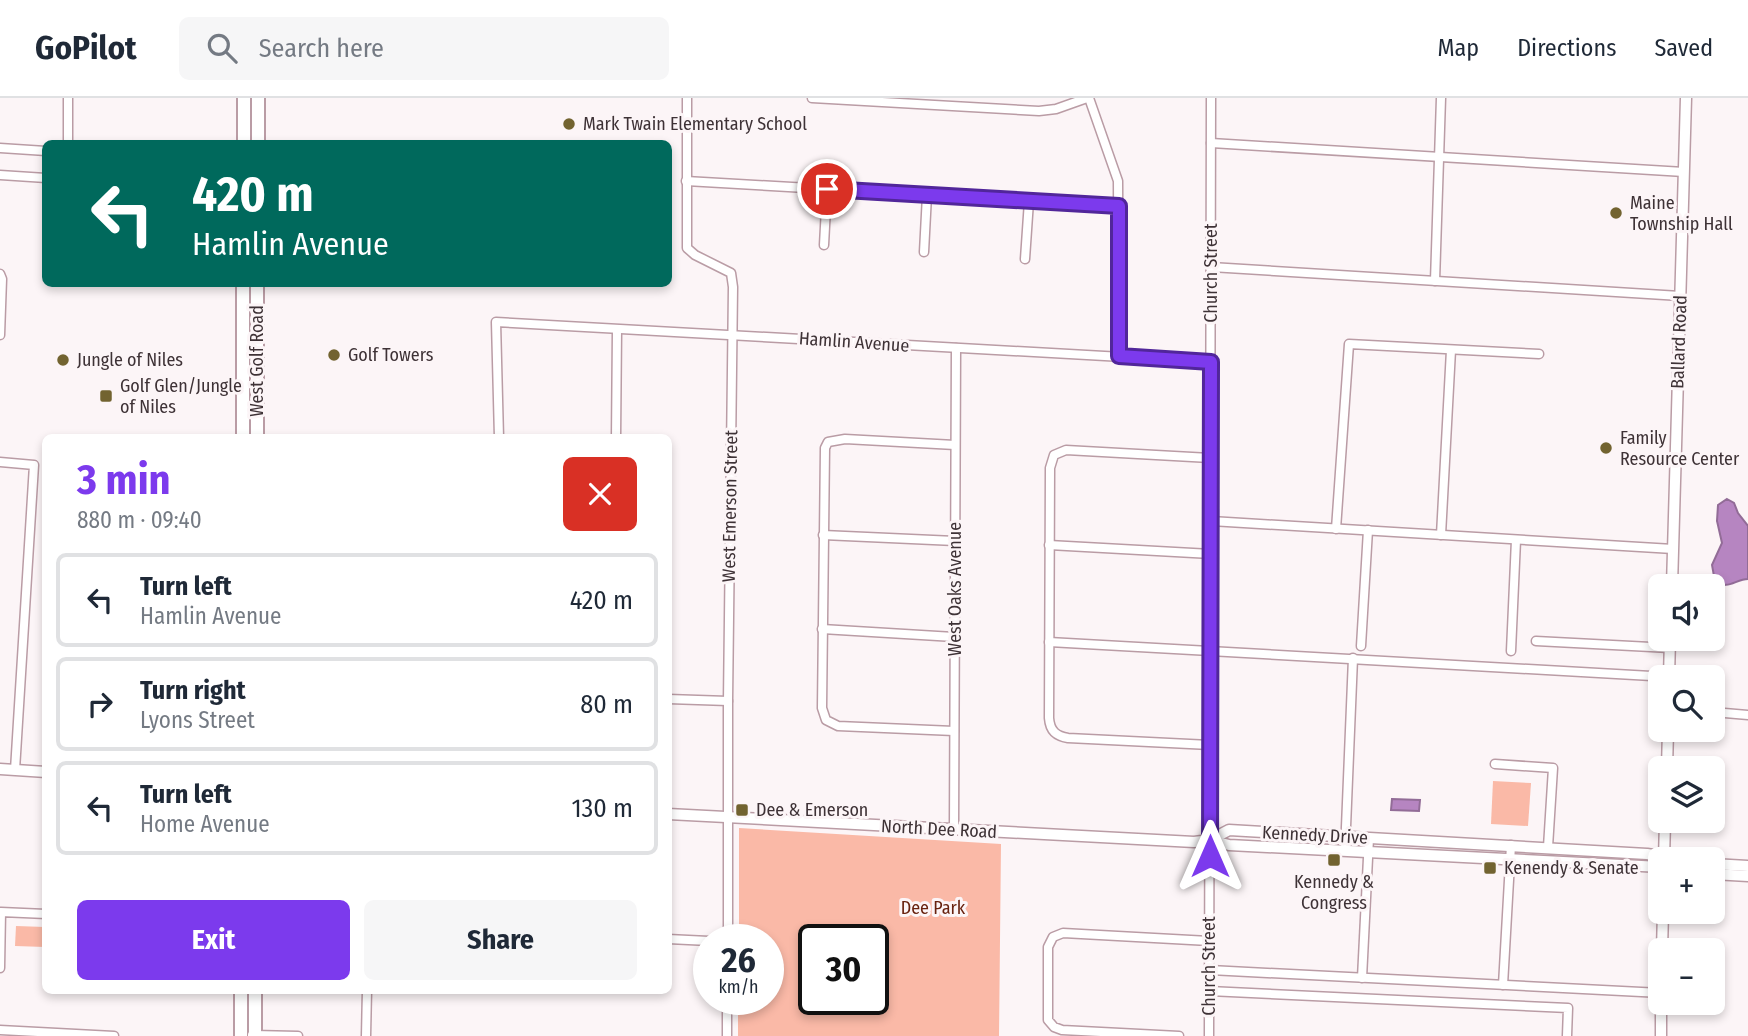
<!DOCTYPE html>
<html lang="en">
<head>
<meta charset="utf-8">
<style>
	body { margin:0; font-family:"Fira Sans Condensed",sans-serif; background:#f6f6f7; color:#1f2937; height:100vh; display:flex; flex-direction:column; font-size:26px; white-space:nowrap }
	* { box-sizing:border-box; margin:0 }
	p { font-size:23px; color:#747a83 }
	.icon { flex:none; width:38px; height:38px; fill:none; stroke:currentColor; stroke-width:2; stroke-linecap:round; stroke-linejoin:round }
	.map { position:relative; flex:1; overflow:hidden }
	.side { position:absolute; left:42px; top:336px; width:630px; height:560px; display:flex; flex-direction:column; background:#fff; border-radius:10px; box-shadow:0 4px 10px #0003 }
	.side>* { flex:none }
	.banner { position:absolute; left:42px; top:42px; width:630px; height:147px; border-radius:10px; box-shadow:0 4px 10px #0003; background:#00695c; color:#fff; overflow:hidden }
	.buttons { position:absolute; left:1648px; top:476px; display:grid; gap:14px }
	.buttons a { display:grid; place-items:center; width:77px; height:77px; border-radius:10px; background:#fff; box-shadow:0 4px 10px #0003; font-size:35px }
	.speed { position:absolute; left:693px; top:826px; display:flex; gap:14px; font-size:35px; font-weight:700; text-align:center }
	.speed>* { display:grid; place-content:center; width:91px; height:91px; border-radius:50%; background:#fff; box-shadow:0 4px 10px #0003; line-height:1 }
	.speed small { font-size:18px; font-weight:400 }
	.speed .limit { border:4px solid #111; border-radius:10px; background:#fff; color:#111 }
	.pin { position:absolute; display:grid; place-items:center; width:60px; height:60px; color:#fff; margin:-30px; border:4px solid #fff; border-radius:50%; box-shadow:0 2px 7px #0007 }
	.me { position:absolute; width:77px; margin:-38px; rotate:0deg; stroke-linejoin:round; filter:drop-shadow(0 0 5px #0008) }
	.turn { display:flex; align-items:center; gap:24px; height:147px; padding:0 35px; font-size:32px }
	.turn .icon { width:91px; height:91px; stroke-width:2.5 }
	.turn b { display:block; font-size:49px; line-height:60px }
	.round { display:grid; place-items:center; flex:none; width:74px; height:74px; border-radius:10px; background:#f6f6f7 }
	.headline { display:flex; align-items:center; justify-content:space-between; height:119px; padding:0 35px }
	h1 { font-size:42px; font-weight:700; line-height:52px; color:#7c3aed }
	.button { display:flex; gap:14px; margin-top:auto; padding:14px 35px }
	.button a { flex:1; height:80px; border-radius:10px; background:#7c3aed; color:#fff; font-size:28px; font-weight:700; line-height:80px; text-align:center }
	.button a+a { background:#f6f6f7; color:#1f2937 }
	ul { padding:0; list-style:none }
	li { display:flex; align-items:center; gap:21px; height:94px; margin:0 14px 10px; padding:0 21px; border:4px solid #e0e1e3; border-radius:10px }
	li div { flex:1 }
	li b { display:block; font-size:26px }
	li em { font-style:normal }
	header { display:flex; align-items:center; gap:42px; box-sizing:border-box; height:98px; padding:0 35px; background:#fff; border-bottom:2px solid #e0e1e3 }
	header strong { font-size:33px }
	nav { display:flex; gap:38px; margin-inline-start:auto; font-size:24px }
	.search { width:490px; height:63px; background:#f6f6f7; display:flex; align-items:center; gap:18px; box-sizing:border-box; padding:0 24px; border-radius:10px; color:#747a83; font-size:26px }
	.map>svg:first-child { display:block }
</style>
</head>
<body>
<header>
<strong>GoPilot</strong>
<div class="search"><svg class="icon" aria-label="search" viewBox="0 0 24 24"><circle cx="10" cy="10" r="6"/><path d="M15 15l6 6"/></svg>Search here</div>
<nav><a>Map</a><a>Directions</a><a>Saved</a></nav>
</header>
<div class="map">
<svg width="1748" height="938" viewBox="0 0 1748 938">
	<rect width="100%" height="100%" fill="#fcf5f7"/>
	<g fill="#fab9a7" fill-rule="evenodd">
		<path d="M1493,683L1531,685L1528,728L1491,726Z"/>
		<path d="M739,730L1001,746L999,938H738V901H768V842H739ZM814,842H873V901H814Z"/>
		<path d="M16,828L45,829V849L15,848Z"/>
	</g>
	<g fill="#b685c1" stroke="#926c97" stroke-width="2">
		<path d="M1727,401L1734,405L1738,415L1748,428V481C1736,481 1728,492 1715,484L1712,467L1722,445L1717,423L1718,407Z"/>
		<path d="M1392,701L1420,702L1419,713L1391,712Z"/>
	</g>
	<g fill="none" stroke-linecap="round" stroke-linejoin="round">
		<g stroke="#ba9ca5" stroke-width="11">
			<g id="minor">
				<path d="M687,0V150L695,157L731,175L733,189L728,603V842"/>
				<path d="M812,0L1039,13L1056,11L1087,0"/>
				<path d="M1089,0L1118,83L1119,258"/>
				<path d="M1211,45L1684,74"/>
				<path d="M68,46V0"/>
				<path d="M0,50L46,53"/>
				<path d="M0,77L46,80"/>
				<path d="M686,83L1120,108"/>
				<path d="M824,147L827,91"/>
				<path d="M924,154L927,97"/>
				<path d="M1025,161L1029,103"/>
				<path d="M1211,169L1680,198"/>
				<path d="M0,176L2,181L0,237"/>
				<path d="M1435,183L1441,0"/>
				<path d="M499,340L496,224L1211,264"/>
				<path d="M616,340L617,232"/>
				<path d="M0,364L34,367L15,672"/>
				<path d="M1211,423L1673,451"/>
				<path d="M1336,431L1349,246L1539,256"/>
				<path d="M823,437L955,443"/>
				<path d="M1441,437L1451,252"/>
				<path d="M1049,447L1211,456"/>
				<path d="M822,531L954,539"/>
				<path d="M1536,543L1670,550"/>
				<path d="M1049,544L1669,579"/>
				<path d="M1361,548L1368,432"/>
				<path d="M1511,553L1516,442"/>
				<path d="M668,601L728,603"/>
				<path d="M1713,614L1748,617"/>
				<path d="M954,633L838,628L826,622L822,610L825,350L828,344L845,341L955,347"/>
				<path d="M1210,647L1068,640C1056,638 1050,633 1049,620L1050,370L1054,357L1066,352L1210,360"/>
				<path d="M1495,666L1553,670L1548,749"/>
				<path d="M954,731L956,250"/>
				<path d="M1345,753L1353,560"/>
				<path d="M668,841L709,843"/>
				<path d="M0,870L1,814L46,816"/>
				<path d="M1210,872L1661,895"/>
				<path d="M1362,880L1369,740"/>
				<path d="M1503,887L1511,747"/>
				<path d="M1209,893L1568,910L1567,938"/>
				<path d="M0,932L114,938"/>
				<path d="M252,937L298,938"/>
				<path d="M366,938L367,892"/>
				<path d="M727,938V901"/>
				<path d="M1179,938L1062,932L1054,929L1048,922V849L1053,839L1063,835L1209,843"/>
				<path d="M1209,938L1211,0"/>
			</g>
		</g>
		<g stroke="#ba9ca5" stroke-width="13">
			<g id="tertiary">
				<path d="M1672,488L1686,0"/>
				<path d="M1669,579L1670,541"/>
				<path d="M1667,670L1668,632"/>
				<path d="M0,671L46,674"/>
				<path d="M668,716L1194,744L1210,742L1229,732L1647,756L1678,761"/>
				<path d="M1210,742L1229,747L1661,769"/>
				<path d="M1664,761L1665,723"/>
				<path d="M1713,766L1748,768"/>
				<path d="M1713,776L1748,778"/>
				<path d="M1662,852L1663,814"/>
				<path d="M1661,938V905"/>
			</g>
		</g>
		<g stroke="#ba9ca5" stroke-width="16">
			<g id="primary">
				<path d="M244,46V0"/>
				<path d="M258,46V0"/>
				<path d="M243,340V186"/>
				<path d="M257,340V186"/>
				<path d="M255,892V938"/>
				<path d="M241,938V892"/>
			</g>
		</g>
		<use href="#minor" stroke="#fff" stroke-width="8"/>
		<use href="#tertiary" stroke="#fff" stroke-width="10"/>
		<use href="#primary" stroke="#fff" stroke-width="12"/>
	</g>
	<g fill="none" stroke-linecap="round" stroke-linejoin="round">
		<g stroke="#51269a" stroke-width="18">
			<path id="route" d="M827,91L1119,108V258L1211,264L1210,758"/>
		</g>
		<use href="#route" stroke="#7c3aed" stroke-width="12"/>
	</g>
	<g fill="#726330" stroke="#fcf5f7" stroke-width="2.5">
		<circle cx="569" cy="26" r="7"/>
		<circle cx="1616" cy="115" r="7"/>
		<circle cx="334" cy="257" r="7"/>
		<circle cx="63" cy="262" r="7"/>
		<rect x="99" y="291" width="14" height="14" rx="3.5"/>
		<circle cx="1606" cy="350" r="7"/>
		<rect x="735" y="705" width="14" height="14" rx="3.5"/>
		<rect x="1327" y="755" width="14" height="14" rx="3.5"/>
		<rect x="1483" y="763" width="14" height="14" rx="3.5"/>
	</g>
	<g text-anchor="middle" stroke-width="6" stroke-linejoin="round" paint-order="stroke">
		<g font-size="18" fill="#3e3236" stroke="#fcf5f7" text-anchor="start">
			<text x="583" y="32">Mark Twain Elementary School</text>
			<text x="1630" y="111">Maine<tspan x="1630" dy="21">Township Hall</tspan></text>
			<text x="348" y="263">Golf Towers</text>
			<text x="77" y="268">Jungle of Niles</text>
			<text x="120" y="294">Golf Glen/Jungle<tspan x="120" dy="21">of Niles</tspan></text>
			<text x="1620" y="346">Family<tspan x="1620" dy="21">Resource Center</tspan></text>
			<text x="756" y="718">Dee &amp; Emerson</text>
			<text x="1504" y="776">Kenendy &amp; Senate</text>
			<text x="1334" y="790" text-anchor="middle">Kennedy &amp;<tspan x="1334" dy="21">Congress</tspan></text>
		</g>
		<g font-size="18" fill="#3e3236" stroke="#fcf5f7">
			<text transform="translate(1211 175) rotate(-90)" y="6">Church Street</text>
			<text transform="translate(854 244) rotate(4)" y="6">Hamlin Avenue</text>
			<text transform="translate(1679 244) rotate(-88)" y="6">Ballard Road</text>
			<text transform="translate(257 263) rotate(-90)" y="6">West Golf Road</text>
			<text transform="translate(730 408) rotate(-89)" y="6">West Emerson Street</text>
			<text transform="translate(955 491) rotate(-90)" y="6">West Oaks Avenue</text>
			<text transform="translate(939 731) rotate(3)" y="6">North Dee Road</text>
			<text transform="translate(1315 737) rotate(3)" y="6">Kennedy Drive</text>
			<text transform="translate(1209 868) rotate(-90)" y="6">Church Street</text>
		</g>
		<g font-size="18" fill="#68220f" stroke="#fcf5f7">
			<text x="933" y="816">Dee Park</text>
		</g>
	</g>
</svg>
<div class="buttons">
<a><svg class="icon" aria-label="sound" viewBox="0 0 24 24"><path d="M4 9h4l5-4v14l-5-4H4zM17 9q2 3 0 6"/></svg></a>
<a><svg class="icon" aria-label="search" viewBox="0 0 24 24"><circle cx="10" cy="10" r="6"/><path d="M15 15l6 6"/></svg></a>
<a><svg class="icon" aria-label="layers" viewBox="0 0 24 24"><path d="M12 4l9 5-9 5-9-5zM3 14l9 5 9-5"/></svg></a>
<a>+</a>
<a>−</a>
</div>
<div class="speed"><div>26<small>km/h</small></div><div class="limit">30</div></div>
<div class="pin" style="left:827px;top:91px;background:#d93025"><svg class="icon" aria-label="arrive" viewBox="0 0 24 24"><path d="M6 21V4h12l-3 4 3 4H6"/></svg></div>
<svg class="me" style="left:1210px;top:758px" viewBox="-20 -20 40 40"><path d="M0-17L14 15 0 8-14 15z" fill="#7c3aed" stroke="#fff" stroke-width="4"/></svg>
<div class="banner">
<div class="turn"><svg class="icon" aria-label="left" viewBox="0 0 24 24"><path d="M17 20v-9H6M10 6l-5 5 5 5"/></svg><div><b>420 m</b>Hamlin Avenue</div></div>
</div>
<section class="side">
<div class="headline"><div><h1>3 min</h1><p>880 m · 09:40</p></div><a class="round" style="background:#d93025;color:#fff"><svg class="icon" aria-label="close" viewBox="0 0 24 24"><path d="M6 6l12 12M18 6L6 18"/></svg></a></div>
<ul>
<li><svg class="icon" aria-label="left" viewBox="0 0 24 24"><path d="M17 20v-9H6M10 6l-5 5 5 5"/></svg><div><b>Turn left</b><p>Hamlin Avenue</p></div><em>420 m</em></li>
<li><svg class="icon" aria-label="right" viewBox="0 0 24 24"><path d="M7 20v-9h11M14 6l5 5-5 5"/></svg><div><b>Turn right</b><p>Lyons Street</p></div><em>80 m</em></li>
<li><svg class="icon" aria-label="left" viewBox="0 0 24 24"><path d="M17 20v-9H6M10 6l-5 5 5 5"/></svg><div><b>Turn left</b><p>Home Avenue</p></div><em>130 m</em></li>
</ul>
<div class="button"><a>Exit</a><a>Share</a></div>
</section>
</div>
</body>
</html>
